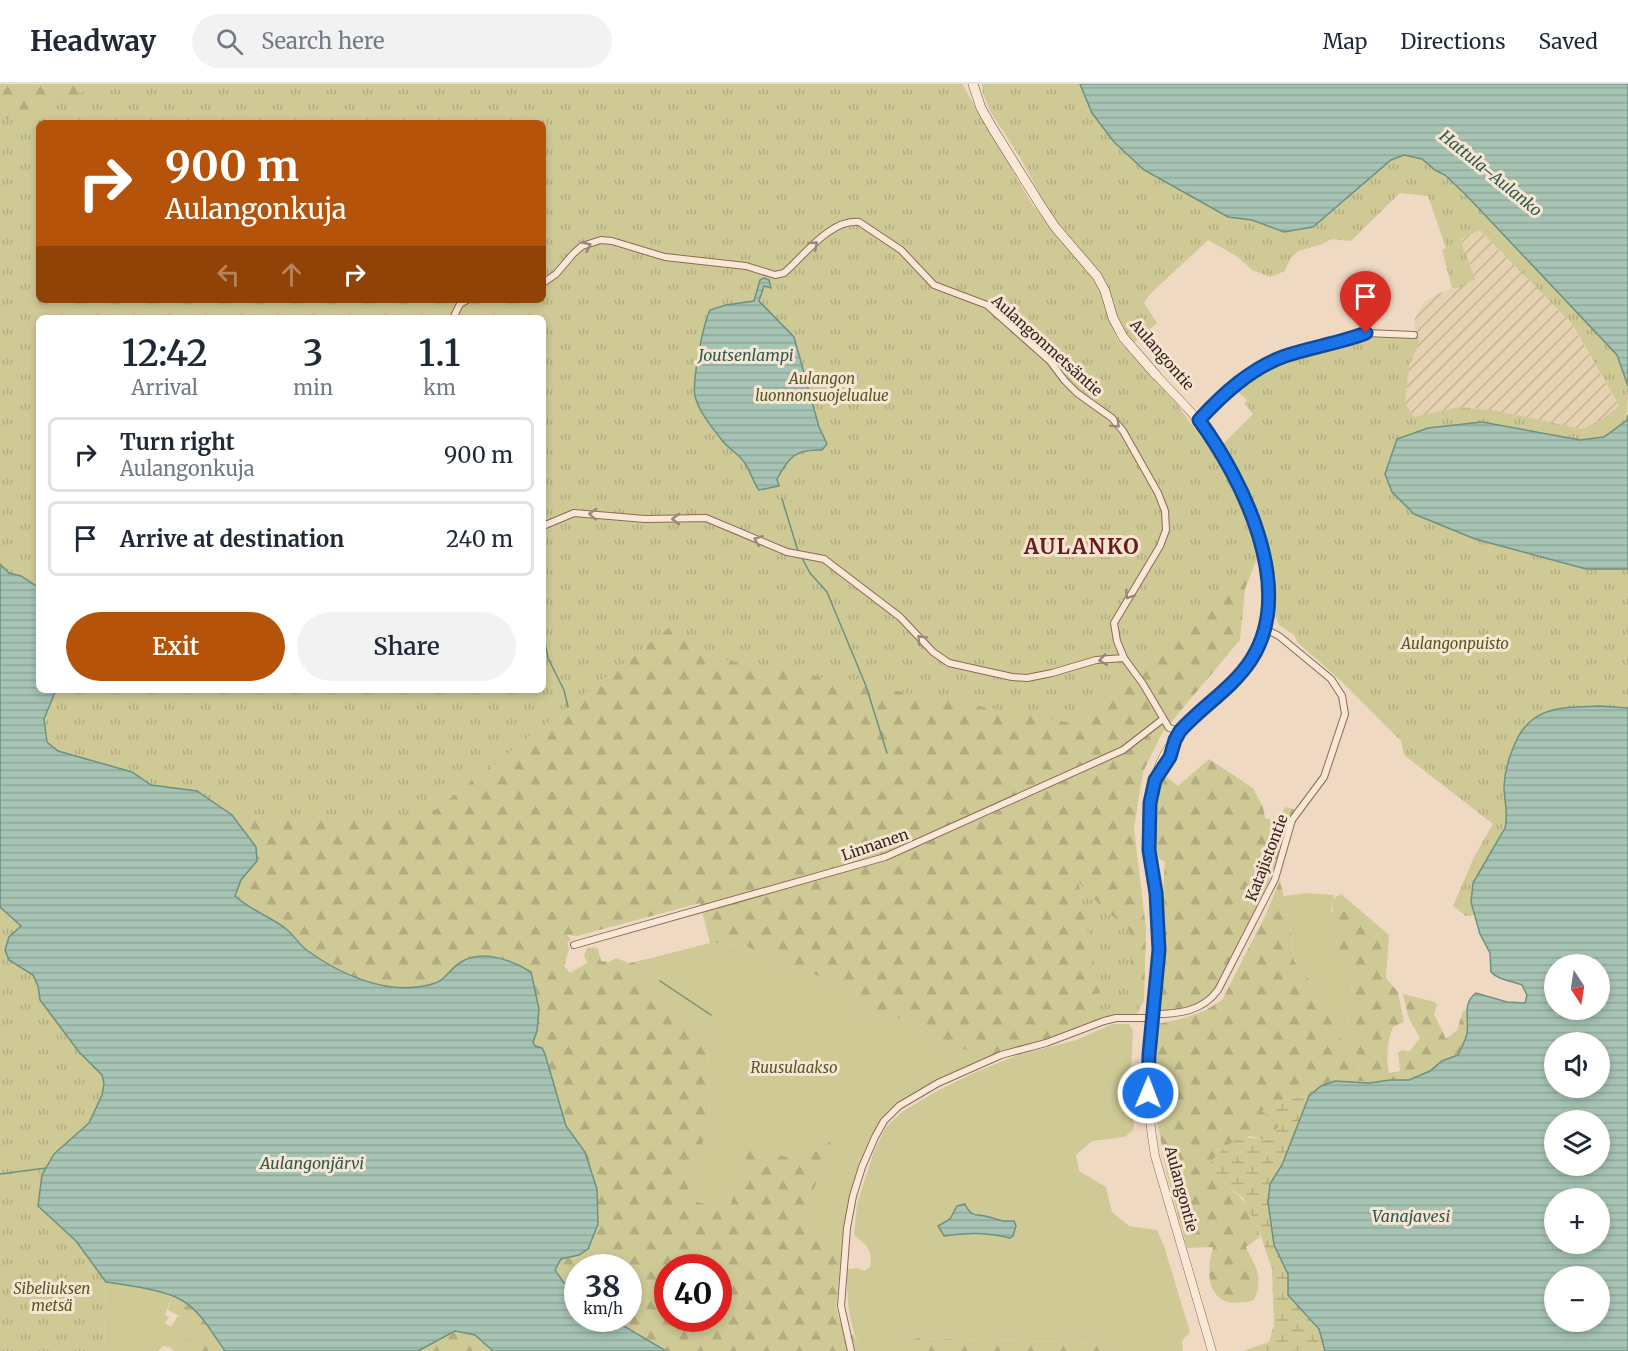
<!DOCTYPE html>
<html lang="en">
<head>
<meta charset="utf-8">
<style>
	body { margin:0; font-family:Merriweather,serif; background:#f2f2f3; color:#1f2937; height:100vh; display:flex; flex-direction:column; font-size:22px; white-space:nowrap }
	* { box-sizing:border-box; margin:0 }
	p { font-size:20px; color:#747a83 }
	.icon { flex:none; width:33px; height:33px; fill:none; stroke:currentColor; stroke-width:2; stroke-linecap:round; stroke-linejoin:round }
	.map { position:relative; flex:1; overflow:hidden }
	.details { position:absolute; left:36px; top:231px; width:510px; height:378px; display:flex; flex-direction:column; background:#fff; border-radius:9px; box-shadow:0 3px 9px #0003 }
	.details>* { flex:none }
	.top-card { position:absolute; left:36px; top:36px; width:510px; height:183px; border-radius:9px; box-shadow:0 3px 9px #0003; background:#b45309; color:#fff; overflow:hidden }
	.needle { width:39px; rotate:168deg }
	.buttons { position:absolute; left:1544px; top:870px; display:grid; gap:12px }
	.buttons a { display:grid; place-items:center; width:66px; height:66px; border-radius:50%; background:#fff; box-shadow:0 3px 9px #0003; font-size:30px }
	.speed { position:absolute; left:564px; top:1170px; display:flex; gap:12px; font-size:30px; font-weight:700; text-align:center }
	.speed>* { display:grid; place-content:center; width:78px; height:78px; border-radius:50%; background:#fff; box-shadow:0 3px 9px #0003; line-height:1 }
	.speed small { font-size:15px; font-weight:400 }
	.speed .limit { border:9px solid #d22; background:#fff; color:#111 }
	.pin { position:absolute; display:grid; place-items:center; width:51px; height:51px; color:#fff; margin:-62px -26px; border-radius:50% 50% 50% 0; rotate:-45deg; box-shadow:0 0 6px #0007 }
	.pin .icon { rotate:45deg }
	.me { position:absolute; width:66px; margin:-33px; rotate:1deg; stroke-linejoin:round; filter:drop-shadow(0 0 4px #0008) }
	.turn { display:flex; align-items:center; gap:21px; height:126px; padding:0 30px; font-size:27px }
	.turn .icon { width:78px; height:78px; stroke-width:2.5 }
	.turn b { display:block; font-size:42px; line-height:51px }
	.lanes { display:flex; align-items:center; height:57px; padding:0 30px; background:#0003; justify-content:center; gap:30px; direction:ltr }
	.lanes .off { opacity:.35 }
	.eta { display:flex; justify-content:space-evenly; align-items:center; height:102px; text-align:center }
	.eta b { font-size:36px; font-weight:600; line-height:42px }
	.action { display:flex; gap:12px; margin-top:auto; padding:12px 30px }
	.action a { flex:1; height:69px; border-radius:36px; background:#b45309; color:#fff; font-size:24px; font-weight:600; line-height:69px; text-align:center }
	.action a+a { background:#f2f2f3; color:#1f2937 }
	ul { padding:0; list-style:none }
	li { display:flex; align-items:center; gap:18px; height:75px; margin:0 12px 9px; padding:0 18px; border:3px solid #e0e1e3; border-radius:9px }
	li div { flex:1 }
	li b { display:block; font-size:22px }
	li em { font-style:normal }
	header { display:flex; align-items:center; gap:36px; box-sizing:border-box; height:84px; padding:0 30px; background:#fff; border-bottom:2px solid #e0e1e3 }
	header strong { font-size:28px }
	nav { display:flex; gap:33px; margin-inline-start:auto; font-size:21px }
	.search { width:420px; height:54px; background:#f2f2f3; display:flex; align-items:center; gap:15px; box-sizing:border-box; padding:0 21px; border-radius:33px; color:#747a83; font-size:22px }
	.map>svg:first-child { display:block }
</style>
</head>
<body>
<header>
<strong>Headway</strong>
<div class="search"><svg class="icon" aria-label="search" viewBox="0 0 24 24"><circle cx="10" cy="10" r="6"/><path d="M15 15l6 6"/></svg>Search here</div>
<nav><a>Map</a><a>Directions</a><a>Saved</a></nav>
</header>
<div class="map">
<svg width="1628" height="1267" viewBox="0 0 1628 1267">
	<defs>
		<pattern id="farmland-furrows" width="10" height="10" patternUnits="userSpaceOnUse" patternTransform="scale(1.5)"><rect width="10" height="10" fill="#e6d1b0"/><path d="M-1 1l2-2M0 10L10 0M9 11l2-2" fill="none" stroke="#c6b397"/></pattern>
		<pattern id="forest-firs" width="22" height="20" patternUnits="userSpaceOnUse" patternTransform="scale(1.5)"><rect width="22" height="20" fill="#cfc996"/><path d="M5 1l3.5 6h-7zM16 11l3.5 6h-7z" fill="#b3ac81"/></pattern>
		<pattern id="wetland-marsh" width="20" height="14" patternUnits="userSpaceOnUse" patternTransform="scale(1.5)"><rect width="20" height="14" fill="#cfc996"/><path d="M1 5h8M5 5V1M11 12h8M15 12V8" fill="none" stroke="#b3ac81"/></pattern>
		<pattern id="park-tufts" width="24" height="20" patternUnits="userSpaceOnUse" patternTransform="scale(1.5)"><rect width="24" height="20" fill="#cfc996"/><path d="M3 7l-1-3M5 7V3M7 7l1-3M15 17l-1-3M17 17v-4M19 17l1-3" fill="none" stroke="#b3ac81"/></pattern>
		<pattern id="water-rules" width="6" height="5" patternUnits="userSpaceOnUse" patternTransform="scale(1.5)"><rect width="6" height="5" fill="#a6c3b4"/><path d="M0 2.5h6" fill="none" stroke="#90a79a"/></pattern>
	</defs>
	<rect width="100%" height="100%" fill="#f0d9c3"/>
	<path fill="url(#farmland-furrows)" d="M1480,146L1573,241L1619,323L1601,336L1582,345L1498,327L1460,323L1414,334L1405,319L1409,283L1419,258L1414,242L1415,234L1424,218L1435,211L1452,204H1459L1460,155Z"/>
	<g fill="#cfc996" fill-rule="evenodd">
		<path d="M1307,809L1334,811L1331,827L1352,903L1348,937L1364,994L1328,932L1312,899L1294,877L1290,840L1283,812Z"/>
		<path d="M710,859L743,861L809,889L855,903L862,931L909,935L933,958L980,969L983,977L897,1021L859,1082L850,1111L842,1159L812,1152C804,1124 811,1109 823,1084L728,1128L685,1114L710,1035L707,963L704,950L637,891L635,878Z"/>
		<path d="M1112,940H1129L1133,946L1131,986L1134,1045L1125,1053L1092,1057L1076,1071L1079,1087L1106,1103L1112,1128L1129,1142L1157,1146L1164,1162L1190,1248L1182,1257L1183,1267H1113L1102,1259L918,1254L907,1257L901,1260V1267H862C848,1240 847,1215 847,1185L858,1184L864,1187L870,1183C873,1166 867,1161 854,1151L857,1120L874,1067L886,1043L902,1028L937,1007L974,989L1015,972L1076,956ZM968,1127L977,1132H988L998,1137H1014L1010,1154C987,1148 967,1148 944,1152L938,1142L950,1135L953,1130Z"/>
		<path d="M106,1198L149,1205L172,1213L165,1231L169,1233L165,1239L171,1243L178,1232L182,1233L180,1246L192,1244L199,1256H182L177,1258L183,1267H174L170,1263L163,1262L158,1267H104Z"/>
	</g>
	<g fill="url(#forest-firs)" fill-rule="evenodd">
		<path d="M0,0H962L1031,119L1098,201L1117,255L1176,319L1229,392L1258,472L1245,505L1240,556L1162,649L1143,688L1134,744L1146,845L1144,916L1138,929L1118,932L983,977L980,969L933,958L909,935L862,932L855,903L809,889L743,861L710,859L700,819L577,852L567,851L571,856L567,859L569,865L564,882L570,889L587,879L584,871L587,865L593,863L598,865L601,877L609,878L616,874L629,879L635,878L638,891L704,950L707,963L710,1035L686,1114L728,1128L750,1062L799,1077L805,1062L816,1054L830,1058L833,1066C817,1096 803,1118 812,1152L842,1159L836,1225L844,1249L854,1251L862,1267H666L612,1235L628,1234V1184H578L577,1204L564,1199L555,1186L561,1175L579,1171L585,1068L566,1042L552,993L533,958L538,940L521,882C501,876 477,865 459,880C445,891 445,897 425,902C386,911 340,889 309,867C300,861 294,851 285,845C270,832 251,826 235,813L240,796L257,777L256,763L132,688L58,667L44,635L56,606H543V234H39V504L0,480ZM39,39H543V216H39ZM668,1184H718V1234H668Z"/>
		<path d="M1209,675L1253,704L1263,723L1265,734L1279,738L1285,723L1294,725L1269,796L1218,903L1196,922L1172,927L1159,926L1165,855L1163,807L1165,778L1159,775C1150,747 1154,718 1164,691L1178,702Z"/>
		<path d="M1280,796L1290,840L1294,877L1312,899L1328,932L1362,991L1348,937L1352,903L1346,883L1331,847L1333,815L1341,810L1389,851L1386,894L1398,908L1404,938L1393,943C1387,959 1386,972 1389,989L1400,987L1398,968L1403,966L1409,968L1420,954L1409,935L1403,910L1435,918L1437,921L1434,930L1446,955L1457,946L1463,927L1466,926L1467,950L1458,971L1442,977L1430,987L1409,996H1390L1369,999L1361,997L1321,1002L1309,1012L1274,1017L1279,1042L1268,1056L1249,1052L1220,1096C1242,1113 1254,1125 1260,1153L1246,1163C1256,1184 1264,1193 1254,1216C1212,1228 1203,1199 1213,1163L1187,1164L1166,1086L1157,1035V940L1185,934L1206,926L1222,916L1266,830Z"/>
		<path d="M172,1213C196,1221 211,1247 225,1267H183L177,1258L182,1256L198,1255L192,1245L180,1246L177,1243L182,1233L168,1226Z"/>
		<path d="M455,1247L475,1251L493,1267H418Z"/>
		<path d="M918,1254L1102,1259L1113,1267H901V1260L906,1257Z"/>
	</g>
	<path fill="url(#wetland-marsh)" d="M1309,1012L1282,1081L1270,1100L1274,1160L1288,1190V1211L1319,1245L1325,1267H1243L1269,1258L1274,1241L1272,1185L1258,1144L1243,1114L1220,1096L1211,1085L1212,1076C1234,1055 1236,1050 1268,1056L1279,1042L1262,1027L1274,1017Z"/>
	<g fill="url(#park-tufts)" fill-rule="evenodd">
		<path d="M107,0H962L1031,119L1098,201L1117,255L1176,319L1229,392L1258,472L1071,639L705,572L674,540L435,726L346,737L232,731L196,707L151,701L132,688L58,667L47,658L44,635L56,606H543V234H39V504L21,492L9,489L0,480V37ZM39,39H543V216H39Z"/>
		<path d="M982,0H1080L1092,29L1144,86L1228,133L1252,136L1284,148L1313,143L1391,76L1404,71L1422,74L1435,86L1445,91L1466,111L1617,271L1628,302L1627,336L1604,353L1579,356L1482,338L1414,430L1475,455L1586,485H1628V624L1599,622L1504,704L1507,735L1471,818L1474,831L1466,832L1453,822L1474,773L1493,740L1404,671L1401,657L1338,594L1298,559L1294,551L1279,541L1274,529L1272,496L1268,467L1260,446L1220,363L1253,330L1244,319L1247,316L1236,306L1287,276L1361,257L1364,252L1418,253L1419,258L1409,283L1405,319L1414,333L1460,323L1498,327L1582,345L1601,336L1619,322L1573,241L1480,146L1460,155L1475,195L1459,204H1452L1442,166L1446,164L1428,112L1400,109L1351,157L1332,155L1320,161L1298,167L1290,175L1285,187L1270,193L1252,186L1238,173L1208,156L1149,211L1144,219L1157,239L1132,261L1118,237L1110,208L1048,126L1021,75L990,27L983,9Z"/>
		<path d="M1078,797L1098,819L1129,846L1132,903L1142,902V915L1137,928L1091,936L1087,912L1100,909Z"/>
		<path d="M0,823L21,842L9,853L5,866L9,876L33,891L38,902L40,916L79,968L102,991L104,999L102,1011L89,1039L78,1051L38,1122L76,1157L106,1198L104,1267H0Z"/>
	</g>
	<g fill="url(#water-rules)" stroke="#6c9280" stroke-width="1.5" fill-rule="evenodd">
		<path d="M1080,0H1628V302L1617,271L1466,111L1445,91L1435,86L1422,75L1404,71L1391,76L1313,143L1284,148L1252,136L1228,133L1144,86L1114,58L1092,29Z"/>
		<path d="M764,194L769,196L771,204L764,202L759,217L794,253L819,343L827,360L822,366C795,365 789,373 777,395L779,402L759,406C753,398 751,389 746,381C741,371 728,365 721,355C711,342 699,328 695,312C692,296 703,241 710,226L726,221L754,217L760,196Z"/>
		<path d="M1628,331V485H1586L1475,455L1414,430L1392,408L1385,390L1397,355L1428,344L1482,338L1580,356L1604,353L1627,336Z"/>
		<path d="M0,480L9,489L21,492L39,504V606H56L44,635L47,658L58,667L132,688L151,701L197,707L232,731L256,763L257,777L241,796L235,812C250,826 269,832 285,844C294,851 299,861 308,867C340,890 384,910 424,902C448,898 445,888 461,878C482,865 512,876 531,888L539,925L537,947L533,958L535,962L542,964L545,970L566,1042L585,1068L597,1105L598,1140L588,1165L579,1171L561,1175L555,1186L564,1199L577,1204L578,1234L612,1235L666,1267H493L475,1251L455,1247L418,1267H225C213,1250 201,1228 183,1217C166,1206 127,1201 106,1198L76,1157L38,1122L42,1091L54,1070L89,1039L102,1011L104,999L102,991L79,968L40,916L38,902L33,891L9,876L5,866L9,853L21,842L0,823Z"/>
		<path d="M1599,622L1628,624V1267H1325L1319,1245L1288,1211V1190L1274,1161L1268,1118L1270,1100L1282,1081L1309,1012L1321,1002L1335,997L1369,999L1390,996H1409L1430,987L1442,977L1458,971C1461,964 1466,956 1467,949C1469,934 1462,919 1476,909L1507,918L1525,919L1527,911L1522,901C1512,897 1498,896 1491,888L1490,869L1480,850L1471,818L1473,799L1505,744C1509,730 1504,717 1504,702C1505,688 1508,675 1514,662C1530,621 1561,624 1599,622ZM1554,880H1599V926H1554ZM1554,958H1599V1004H1554ZM1599,1036V1082H1554V1036ZM1599,1114V1160H1554V1114ZM1554,1192H1599V1238H1554Z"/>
		<path d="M965,1120C972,1135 977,1129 989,1133C1002,1137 1000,1137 1014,1137L1016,1142L1013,1152L1010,1154C987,1148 967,1148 944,1152L938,1142L950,1135L957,1122Z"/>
	</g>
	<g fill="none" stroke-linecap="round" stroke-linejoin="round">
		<g stroke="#6c9280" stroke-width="1.5">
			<path d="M782,415L798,467"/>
			<path d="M802,474L810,489L827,508L866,602L887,669"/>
			<path d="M543,547L548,574L564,606L568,623"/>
			<path d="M660,897L711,931"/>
			<path d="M0,1090L46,1084"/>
		</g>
		<g stroke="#8b6959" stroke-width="8">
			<g id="minor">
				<path d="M543,199L556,190L573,170L582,162L601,156L612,157L665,173L746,182L775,191L784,189C804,172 830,135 859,138L901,166L934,201L987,221L1050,277L1065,297L1077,309L1112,334L1123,347L1158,409L1165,427L1166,446L1160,462L1114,539L1117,557L1124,574L1096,576L1052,589L1027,594L1012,593L949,579L933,568L900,533L824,475L787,468L706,434L645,435L574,429L543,442"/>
				<path d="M453,234L460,220L467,216"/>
				<path d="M1199,336L1235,301L1264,282L1282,273L1366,249L1414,251"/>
				<path d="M1124,574L1143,600L1169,644L1180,647"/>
				<path d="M574,861L885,773L1123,666L1163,635"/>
				<path d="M1153,930C1178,930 1202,928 1218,906L1275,795L1292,736L1324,693L1345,630L1342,612L1331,595L1279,552L1265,545"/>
				<path d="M851,1267L841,1222L847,1144L853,1112L862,1083L875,1053L884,1037L899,1022L938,999L1001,971L1046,959L1104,937L1116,934H1152"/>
			</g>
		</g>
		<g stroke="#8b6959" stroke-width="9">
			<g id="tertiary">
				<path d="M1156,291C1178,314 1200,336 1218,362C1249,407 1280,493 1264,547C1259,563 1250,577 1240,590C1230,605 1214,615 1200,627C1183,643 1166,663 1158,685C1136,743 1160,805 1159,865C1158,899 1152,934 1149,968C1146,1004 1149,1037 1155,1072L1212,1267"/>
				<path d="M1162,685L1174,661"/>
			</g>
		</g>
		<g stroke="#6d4a3c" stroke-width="10">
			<path id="secondary" d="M973,0L981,24L993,45L1041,122L1055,143L1097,192L1105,207L1113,234L1123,253L1156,291"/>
		</g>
		<use href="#minor" stroke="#fae8d7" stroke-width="6"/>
		<use href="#tertiary" stroke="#fae8d7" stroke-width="8"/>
		<use href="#secondary" stroke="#fae8d7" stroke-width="9"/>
	</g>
	<defs><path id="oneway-chevron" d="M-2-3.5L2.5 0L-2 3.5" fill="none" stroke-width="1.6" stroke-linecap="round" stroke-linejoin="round" transform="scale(1.5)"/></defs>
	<g stroke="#9a867a">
		<use href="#oneway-chevron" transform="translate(814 161) rotate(-41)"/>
		<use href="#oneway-chevron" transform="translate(587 162) rotate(-25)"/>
		<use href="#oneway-chevron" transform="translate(1116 340) rotate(45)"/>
		<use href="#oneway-chevron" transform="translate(593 430) rotate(-177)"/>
		<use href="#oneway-chevron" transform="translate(676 435) rotate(180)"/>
		<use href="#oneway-chevron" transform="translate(758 456) rotate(-158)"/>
		<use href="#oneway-chevron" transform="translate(1129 511) rotate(123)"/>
		<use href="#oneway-chevron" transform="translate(921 555) rotate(-134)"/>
		<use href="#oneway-chevron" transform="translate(1103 576) rotate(171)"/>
	</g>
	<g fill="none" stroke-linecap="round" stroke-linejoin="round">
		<g stroke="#114b97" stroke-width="15">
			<path id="route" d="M1148,1009L1149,971L1159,866L1156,809L1149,766L1150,719L1155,696L1170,673L1175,656L1180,647C1202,622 1232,605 1251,576C1297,505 1243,396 1199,336C1223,310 1251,284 1285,272C1312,263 1340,259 1366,249"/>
		</g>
		<use href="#route" stroke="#1a73e8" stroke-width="10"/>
	</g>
	<g text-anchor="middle" stroke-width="6" stroke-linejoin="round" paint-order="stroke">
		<g font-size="15" fill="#3b251e" stroke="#f7e5d3">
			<text transform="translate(1047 262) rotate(42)" y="5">Aulangonmetsäntie</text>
			<text transform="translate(1162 271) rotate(49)" y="5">Aulangontie</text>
			<text transform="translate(875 761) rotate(-19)" y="5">Linnanen</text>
			<text transform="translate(1267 774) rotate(-69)" y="5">Katajistontie</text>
			<text transform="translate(1181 1105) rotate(75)" y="5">Aulangontie</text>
		</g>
		<g font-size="15" font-style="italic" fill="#565823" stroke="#f7e5d3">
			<text x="822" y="300">Aulangon<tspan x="822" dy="17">luonnonsuojelualue</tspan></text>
			<text x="1455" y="565">Aulangonpuisto</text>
			<text x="794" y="989">Ruusulaakso</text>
			<text x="52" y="1210">Sibeliuksen<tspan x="52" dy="17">metsä</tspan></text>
		</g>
		<g font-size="16" font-style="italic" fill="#2c5b4e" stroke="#f7e5d3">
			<text transform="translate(1491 89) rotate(39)" y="6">Hattula–Aulanko</text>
			<text x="746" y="277">Joutsenlampi</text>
			<text x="312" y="1085">Aulangonjärvi</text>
			<text x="1411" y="1138">Vanajavesi</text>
		</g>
		<g font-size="21" font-weight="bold" letter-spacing="1.5" fill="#691b1c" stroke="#f7e5d3">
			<text x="1082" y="470">AULANKO</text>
		</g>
	</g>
</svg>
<div class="buttons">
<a><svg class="needle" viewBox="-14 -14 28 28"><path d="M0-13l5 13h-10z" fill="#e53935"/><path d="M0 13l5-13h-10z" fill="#747a83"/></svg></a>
<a><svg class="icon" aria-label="sound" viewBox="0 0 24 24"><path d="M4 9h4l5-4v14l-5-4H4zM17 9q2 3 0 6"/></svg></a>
<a><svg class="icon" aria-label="layers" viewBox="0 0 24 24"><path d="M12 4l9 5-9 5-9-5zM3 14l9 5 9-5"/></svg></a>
<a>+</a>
<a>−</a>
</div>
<div class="speed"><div>38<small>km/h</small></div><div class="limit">40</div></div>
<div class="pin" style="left:1366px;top:249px;background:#d93025"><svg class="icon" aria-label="arrive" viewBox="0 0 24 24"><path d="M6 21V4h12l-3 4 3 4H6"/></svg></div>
<svg class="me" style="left:1148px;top:1009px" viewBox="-20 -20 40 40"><circle r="17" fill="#1a73e8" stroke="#fff" stroke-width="3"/><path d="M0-11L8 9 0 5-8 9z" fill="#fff"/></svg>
<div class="top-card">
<div class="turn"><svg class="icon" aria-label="right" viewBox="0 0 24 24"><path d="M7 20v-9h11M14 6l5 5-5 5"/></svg><div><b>900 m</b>Aulangonkuja</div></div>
<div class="lanes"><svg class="icon off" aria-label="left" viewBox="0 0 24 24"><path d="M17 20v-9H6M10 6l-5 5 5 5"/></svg><svg class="icon off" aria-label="ahead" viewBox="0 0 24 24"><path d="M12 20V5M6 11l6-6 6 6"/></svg><svg class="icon" aria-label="right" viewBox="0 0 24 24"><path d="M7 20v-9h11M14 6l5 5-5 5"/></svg></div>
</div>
<section class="details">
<div class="eta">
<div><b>12:42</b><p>Arrival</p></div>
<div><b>3</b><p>min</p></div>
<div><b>1.1</b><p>km</p></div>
</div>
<ul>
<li><svg class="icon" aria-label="right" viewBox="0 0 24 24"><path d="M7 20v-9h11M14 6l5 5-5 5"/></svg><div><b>Turn right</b><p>Aulangonkuja</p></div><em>900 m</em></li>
<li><svg class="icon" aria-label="arrive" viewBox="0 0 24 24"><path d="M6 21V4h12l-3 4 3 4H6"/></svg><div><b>Arrive at destination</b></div><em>240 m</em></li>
</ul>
<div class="action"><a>Exit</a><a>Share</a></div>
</section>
</div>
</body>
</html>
